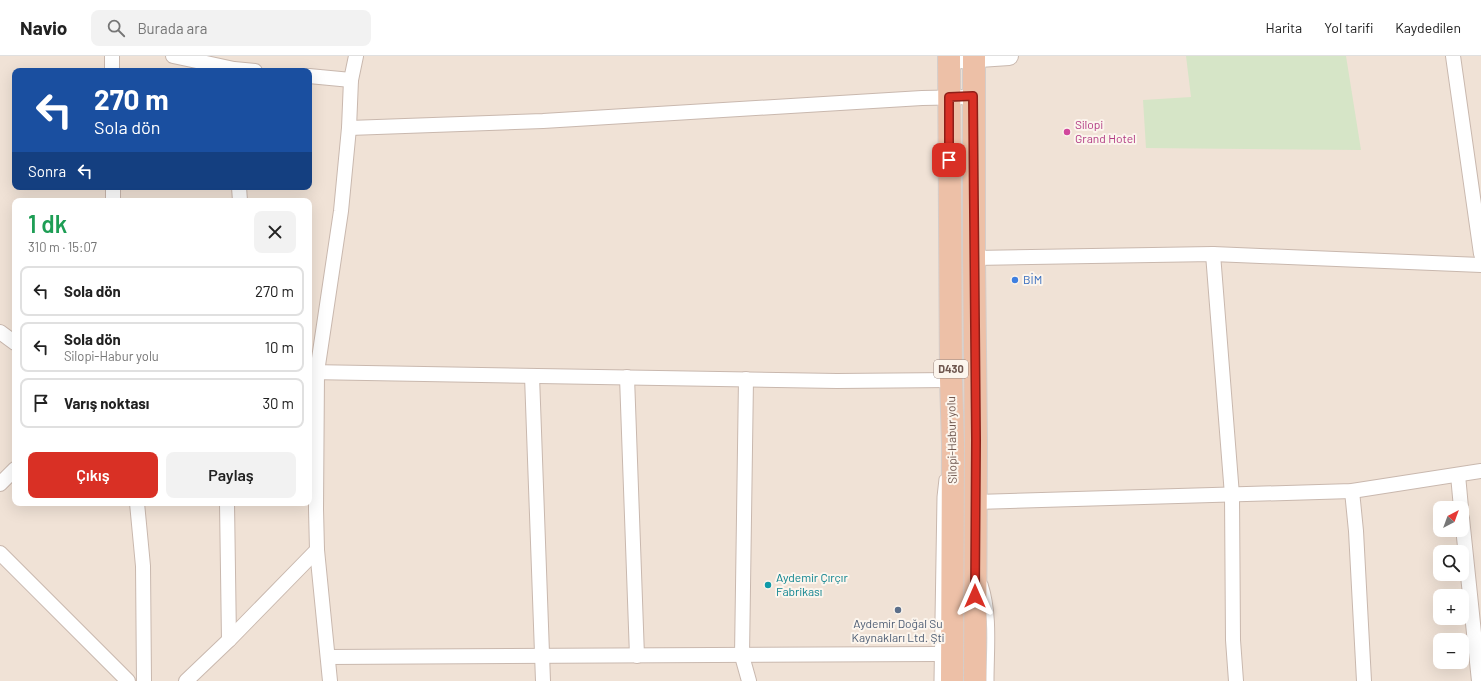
<!DOCTYPE html>
<html lang="tr">
<head>
<meta charset="utf-8">
<style>
	body { margin:0; font-family:Barlow,sans-serif; background:#f2f2f2; color:#222; height:100vh; display:flex; flex-direction:column; font-size:15px; white-space:nowrap }
	* { box-sizing:border-box; margin:0 }
	p { font-size:13px; color:#767676 }
	.icon { flex:none; width:22px; height:22px; fill:none; stroke:currentColor; stroke-width:2; stroke-linecap:round; stroke-linejoin:round }
	.map { position:relative; flex:1; overflow:hidden }
	.panel { position:absolute; left:12px; top:142px; width:300px; height:308px; display:flex; flex-direction:column; background:#fff; border-radius:8px; box-shadow:0 4px 16px #0002 }
	.panel>* { flex:none }
	.guide { position:absolute; left:12px; top:12px; width:300px; height:122px; border-radius:8px; box-shadow:0 4px 16px #0002; background:#1a4fa0; color:#fff; overflow:hidden }
	.needle { width:26px; rotate:41deg }
	.fabs { position:absolute; left:1433px; top:445px; display:grid; gap:8px }
	.fabs a { display:grid; place-items:center; width:36px; height:36px; border-radius:8px; background:#fff; box-shadow:0 4px 16px #0002; font-size:20px }
	.pin { position:absolute; display:grid; place-items:center; width:34px; height:34px; color:#fff; margin:-17px; border-radius:8px; box-shadow:0 2px 6px #0006 }
	.me { position:absolute; width:44px; margin:-22px; rotate:0deg; stroke-linejoin:round; filter:drop-shadow(0 0 3px #0008) }
	.turn { display:flex; align-items:center; gap:14px; height:84px; padding:0 16px; font-size:18px }
	.turn .icon { width:52px; height:52px; stroke-width:2.5 }
	.turn b { display:block; font-size:28px; line-height:34px }
	.then { display:flex; align-items:center; height:38px; padding:0 16px; background:#0003; gap:8px; font-size:15px }
	.round { display:grid; place-items:center; flex:none; width:42px; height:42px; border-radius:8px; background:#f2f2f2 }
	.headline { display:flex; align-items:center; justify-content:space-between; height:68px; padding:0 16px }
	h1 { font-size:24px; font-weight:600; line-height:30px; color:#1e9e55 }
	.action { display:flex; gap:8px; margin-top:auto; padding:8px 16px }
	.action a { flex:1; height:46px; border-radius:8px; background:#d93025; color:#fff; font-size:16px; font-weight:600; line-height:46px; text-align:center }
	.action a+a { background:#f2f2f2; color:#222 }
	ul { padding:0; list-style:none }
	li { display:flex; align-items:center; gap:12px; height:50px; margin:0 8px 6px; padding:0 8px; border:2px solid #e0e0e0; border-radius:8px }
	li div { flex:1 }
	li b { display:block; font-size:15px }
	li em { font-style:normal }
	header { display:flex; align-items:center; gap:24px; box-sizing:border-box; height:56px; padding:0 20px; background:#fff; border-bottom:1px solid #e0e0e0 }
	header strong { font-size:19px }
	nav { display:flex; gap:22px; margin-inline-start:auto; font-size:14px }
	.search { width:280px; height:36px; background:#f2f2f2; display:flex; align-items:center; gap:10px; box-sizing:border-box; padding:0 14px; border-radius:8px; color:#767676; font-size:15px }
	.map>svg:first-child { display:block }
</style>
</head>
<body>
<header>
<strong>Navio</strong>
<div class="search"><svg class="icon" aria-label="search" viewBox="0 0 24 24"><circle cx="10" cy="10" r="6"/><path d="M15 15l6 6"/></svg>Burada ara</div>
<nav><a>Harita</a><a>Yol tarifi</a><a>Kaydedilen</a></nav>
</header>
<div class="map">
<svg width="1481" height="625" viewBox="0 0 1481 625">
	<rect width="100%" height="100%" fill="#f9f0e7"/>
	<path fill="#f0e2d6" fill-rule="evenodd" d="M0,0H1481V625H0ZM15,15H309V131H15ZM15,145H309V447H15ZM1440,452H1462V474H1440ZM1440,496H1462V518H1440ZM1440,540H1462V562H1440ZM1440,584H1462V606H1440Z"/>
	<path fill="#d6e5c7" d="M1186,0H1346L1361,94L1146,92L1143,44L1191,41Z"/>
	<g fill="none" stroke-linecap="round" stroke-linejoin="round">
		<g stroke="#c9b8ae" stroke-width="9">
			<g id="service">
				<path d="M984,528C994,559 990,593 990,625"/>
				<path d="M938,625L941,441L943,423"/>
			</g>
		</g>
		<g stroke="#c9b8ae" stroke-width="16">
			<g id="minor">
				<path d="M173,0L234,13L255,15"/>
				<path d="M1453,0L1481,198"/>
				<path d="M112,15V0"/>
				<path d="M309,20L351,24"/>
				<path d="M349,72L543,65L922,42L973,41"/>
				<path d="M113,131V145"/>
				<path d="M239,131L240,145"/>
				<path d="M1213,198L1232,439L1233,584L1236,625"/>
				<path d="M974,202L1213,198L1481,209"/>
				<path d="M0,276L15,287"/>
				<path d="M309,316L837,325L951,324"/>
				<path d="M532,320L543,625"/>
				<path d="M627,321L637,600"/>
				<path d="M746,323L742,600L749,625"/>
				<path d="M1458,419L1461,452"/>
				<path d="M0,428L15,413"/>
				<path d="M1352,435L1356,475L1364,625"/>
				<path d="M976,446L1352,435L1481,415"/>
				<path d="M137,447L143,510L144,625"/>
				<path d="M227,447L229,584"/>
				<path d="M1462,462L1479,625"/>
				<path d="M0,497L128,625"/>
				<path d="M328,601L938,598"/>
				<path d="M186,625L229,584L317,494"/>
				<path d="M330,625L317,494L316,453L317,316L341,155L349,72L351,24L356,0"/>
			</g>
		</g>
		<g stroke="#c9b8ae" stroke-width="20">
			<path id="tertiary" d="M949,4L1009,0"/>
		</g>
		<g stroke="#d4cdca" stroke-width="24">
			<g id="trunk">
				<path d="M949,0L951,324L953,388L952,625"/>
				<path d="M974,0V202L976,384L975,625"/>
			</g>
		</g>
		<use href="#service" stroke="#fff" stroke-width="7"/>
		<use href="#minor" stroke="#fff" stroke-width="14"/>
		<use href="#tertiary" stroke="#fff" stroke-width="18"/>
		<use href="#trunk" stroke="#edc0a7" stroke-width="22"/>
	</g>
	<g fill="none" stroke-linecap="round" stroke-linejoin="round">
		<g stroke="#8d1f18" stroke-width="10">
			<path id="route" d="M949,104V41L973,40L976,384L975,540"/>
		</g>
		<use href="#route" stroke="#d93025" stroke-width="7"/>
	</g>
	<circle fill="#d1479c" stroke="#fcf5ed" stroke-width="1.5" cx="1067" cy="76" r="4"/>
	<circle fill="#3f7fe0" stroke="#fcf5ed" stroke-width="1.5" cx="1015" cy="224" r="4"/>
	<circle fill="#0f9aa8" stroke="#fcf5ed" stroke-width="1.5" cx="768" cy="529" r="4"/>
	<circle fill="#5c6f8a" stroke="#fcf5ed" stroke-width="1.5" cx="898" cy="554" r="4"/>
	<g text-anchor="middle" stroke-width="4" stroke-linejoin="round" paint-order="stroke">
		<rect fill="#fcf5ed" stroke="#99867e" stroke-width="1" x="934" y="304" width="34" height="18" rx="3"/>
		<g font-size="11" font-weight="bold" fill="#6f574f">
			<text x="951" y="317">D430</text>
		</g>
		<g font-size="12" fill="#b23c85" stroke="#fcf5ed" text-anchor="start">
			<text x="1075" y="73">Silopi<tspan x="1075" dy="14">Grand Hotel</tspan></text>
		</g>
		<g font-size="12" fill="#366cbe" stroke="#fcf5ed" text-anchor="start">
			<text x="1023" y="228">BİM</text>
		</g>
		<g font-size="12" fill="#6f574f" stroke="#fcf5ed">
			<text transform="translate(952 384) rotate(-91)" y="4">Silopi-Habur yolu</text>
		</g>
		<g font-size="12" fill="#0d838f" stroke="#fcf5ed" text-anchor="start">
			<text x="776" y="526">Aydemir Çırçır<tspan x="776" dy="14">Fabrikası</tspan></text>
		</g>
		<g font-size="12" fill="#4e5e75" stroke="#fcf5ed">
			<text x="898" y="572">Aydemir Doğal Su<tspan x="898" dy="14">Kaynakları Ltd. Şti</tspan></text>
		</g>
	</g>
</svg>
<div class="fabs">
<a><svg class="needle" viewBox="-14 -14 28 28"><path d="M0-13l5 13h-10z" fill="#e53935"/><path d="M0 13l5-13h-10z" fill="#767676"/></svg></a>
<a><svg class="icon" aria-label="search" viewBox="0 0 24 24"><circle cx="10" cy="10" r="6"/><path d="M15 15l6 6"/></svg></a>
<a>+</a>
<a>−</a>
</div>
<div class="pin" style="left:949px;top:104px;background:#d93025"><svg class="icon" aria-label="arrive" viewBox="0 0 24 24"><path d="M6 21V4h12l-3 4 3 4H6"/></svg></div>
<svg class="me" style="left:975px;top:540px" viewBox="-20 -20 40 40"><path d="M0-17L14 15 0 8-14 15z" fill="#d93025" stroke="#fff" stroke-width="4"/></svg>
<div class="guide">
<div class="turn"><svg class="icon" aria-label="left" viewBox="0 0 24 24"><path d="M17 20v-9H6M10 6l-5 5 5 5"/></svg><div><b>270 m</b>Sola dön</div></div>
<div class="then">Sonra<svg class="icon" aria-label="left" viewBox="0 0 24 24"><path d="M17 20v-9H6M10 6l-5 5 5 5"/></svg></div>
</div>
<section class="panel">
<div class="headline"><div><h1>1 dk</h1><p>310 m · 15:07</p></div><a class="round"><svg class="icon" aria-label="close" viewBox="0 0 24 24"><path d="M6 6l12 12M18 6L6 18"/></svg></a></div>
<ul>
<li><svg class="icon" aria-label="left" viewBox="0 0 24 24"><path d="M17 20v-9H6M10 6l-5 5 5 5"/></svg><div><b>Sola dön</b></div><em>270 m</em></li>
<li><svg class="icon" aria-label="left" viewBox="0 0 24 24"><path d="M17 20v-9H6M10 6l-5 5 5 5"/></svg><div><b>Sola dön</b><p>Silopi-Habur yolu</p></div><em>10 m</em></li>
<li><svg class="icon" aria-label="arrive" viewBox="0 0 24 24"><path d="M6 21V4h12l-3 4 3 4H6"/></svg><div><b>Varış noktası</b></div><em>30 m</em></li>
</ul>
<div class="action"><a>Çıkış</a><a>Paylaş</a></div>
</section>
</div>
</body>
</html>
